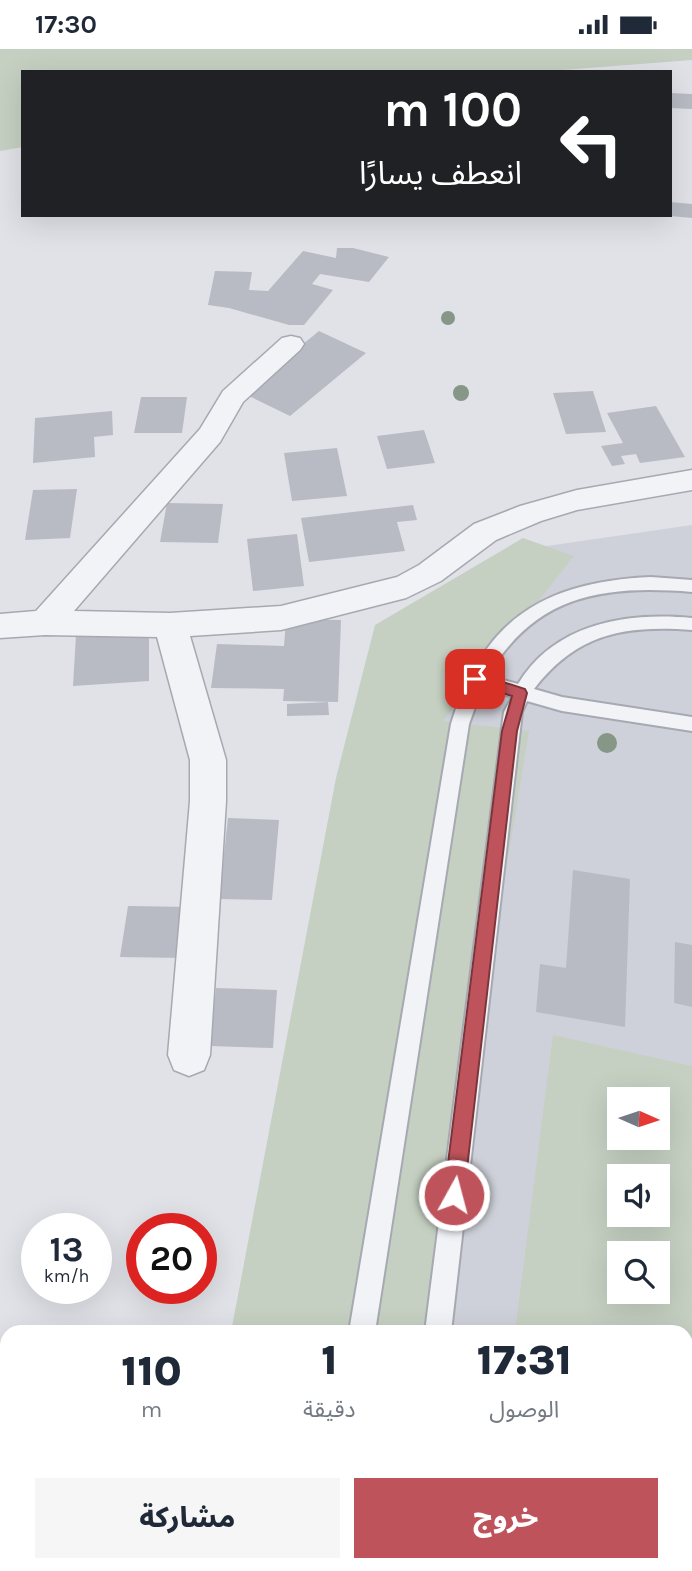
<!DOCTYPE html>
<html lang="ar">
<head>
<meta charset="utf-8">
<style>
	body { margin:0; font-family:Karla,"Noto Sans Arabic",sans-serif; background:#f6f6f7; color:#1f2937; direction:rtl; height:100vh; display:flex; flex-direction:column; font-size:26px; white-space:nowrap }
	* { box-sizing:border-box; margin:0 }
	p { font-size:23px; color:#747a83 }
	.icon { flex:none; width:38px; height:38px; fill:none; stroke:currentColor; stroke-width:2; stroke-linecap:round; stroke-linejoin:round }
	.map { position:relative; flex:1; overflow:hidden; direction:ltr }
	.drawer { position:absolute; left:0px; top:1276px; width:693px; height:247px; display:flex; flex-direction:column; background:#fff; border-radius:21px 21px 0 0; box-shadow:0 7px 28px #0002; direction:rtl }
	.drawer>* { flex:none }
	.top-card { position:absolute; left:21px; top:21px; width:651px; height:147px; border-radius:0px; box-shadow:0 7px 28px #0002; direction:rtl; background:#202124; color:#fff; overflow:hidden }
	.needle { width:46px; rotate:93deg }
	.fabs { position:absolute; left:607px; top:1038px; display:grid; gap:14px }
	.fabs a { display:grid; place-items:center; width:63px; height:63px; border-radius:0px; background:#fff; box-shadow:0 7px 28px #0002; font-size:35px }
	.speed { position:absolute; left:21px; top:1164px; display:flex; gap:14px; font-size:35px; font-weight:700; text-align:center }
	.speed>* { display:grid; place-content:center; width:91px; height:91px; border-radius:50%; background:#fff; box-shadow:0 7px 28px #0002; line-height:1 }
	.speed small { font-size:18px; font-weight:400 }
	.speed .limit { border:10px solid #d22; background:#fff; color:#111 }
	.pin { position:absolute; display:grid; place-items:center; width:60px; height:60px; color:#fff; margin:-30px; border-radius:14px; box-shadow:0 4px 10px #0006 }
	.me { position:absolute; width:77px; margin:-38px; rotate:7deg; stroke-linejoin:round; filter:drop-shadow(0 0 5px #0008) }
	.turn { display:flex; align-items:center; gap:24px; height:147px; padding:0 35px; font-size:32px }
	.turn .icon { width:91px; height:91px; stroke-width:2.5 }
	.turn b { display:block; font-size:49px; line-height:60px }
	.eta { display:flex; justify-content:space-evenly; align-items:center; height:119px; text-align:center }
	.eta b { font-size:42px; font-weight:800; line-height:49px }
	.button { display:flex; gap:14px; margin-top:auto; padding:14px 35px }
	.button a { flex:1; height:80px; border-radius:0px; background:#bf535b; color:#fff; font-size:28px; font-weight:800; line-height:80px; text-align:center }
	.button a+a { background:#f6f6f7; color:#1f2937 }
	.status { display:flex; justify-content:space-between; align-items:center; height:49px; padding:0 35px; background:#fff; direction:ltr }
	.status svg { height:19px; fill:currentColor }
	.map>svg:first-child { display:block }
</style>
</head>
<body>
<div class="status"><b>17:30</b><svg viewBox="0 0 49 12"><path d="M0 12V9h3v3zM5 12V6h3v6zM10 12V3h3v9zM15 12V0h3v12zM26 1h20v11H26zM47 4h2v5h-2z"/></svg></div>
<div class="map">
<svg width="692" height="1522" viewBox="0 0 692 1522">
	<rect width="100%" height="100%" fill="#e0e2e7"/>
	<path fill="#ced1d9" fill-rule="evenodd" d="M692,476V1522H342L343,1516H686V1283H348L362,676L547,497ZM620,1050H658V1088H620ZM620,1127H658V1166H620ZM620,1204H658V1242H620Z"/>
	<g fill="#c5d0c2" fill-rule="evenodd">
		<path d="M0,0H692V11L537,23H23V98L0,102Z"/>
		<path d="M523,489L574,507L443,672L529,682L430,1283H231L336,729L375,576Z"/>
		<path d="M553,986L692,1017V1522H484L485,1516H686V1283H515ZM620,1050H658V1088H620ZM620,1127H658V1166H620ZM620,1204H658V1242H620Z"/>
		<path d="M187,1516H392L391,1522H186Z"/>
	</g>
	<g fill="#b8bbc3">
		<path d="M670,44L692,45V60L670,59Z"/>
		<path d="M670,153L692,155V169L670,167Z"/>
		<path d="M337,199H353L389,208L369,233L320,225L312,235L333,241L304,276H289L229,259L208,256L215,222L252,223L249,241L268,242L303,202L336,209Z"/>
		<path d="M319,282L366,304L290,367L243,344Z"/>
		<path d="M593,342L606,383L566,385L553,344Z"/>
		<path d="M141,348H187L182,384H134Z"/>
		<path d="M656,357L685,408L640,414L636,405L621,407L625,415L612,417L601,397L623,394L607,364Z"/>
		<path d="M112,362L113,386L94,388L95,408L33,414L35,369Z"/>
		<path d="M424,381L435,414L387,420L377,387Z"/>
		<path d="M337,399L347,447L292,452L284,404Z"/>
		<path d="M77,440L70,489L25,491L33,441Z"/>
		<path d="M167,454L223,455L218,494L160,493Z"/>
		<path d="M413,456L417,471L397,473L405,502L309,513L301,469Z"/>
		<path d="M297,485L304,537L253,542L247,490Z"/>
		<path d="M286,570L341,571L338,653L283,652L284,640L211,639L217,595L284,597Z"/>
		<path d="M149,581V632L73,637L76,586Z"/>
		<path d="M328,653L329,666L287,667V655Z"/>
		<path d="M228,769L279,771L272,851L219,850Z"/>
		<path d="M573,821L630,830L625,978L536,963L540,915L566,919Z"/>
		<path d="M128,857L191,858L185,909L120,908Z"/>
		<path d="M675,893L692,896V958L674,954Z"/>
		<path d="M216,939L277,941L273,999L210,997Z"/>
	</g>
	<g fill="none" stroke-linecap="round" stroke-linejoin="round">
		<g stroke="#a6a9b1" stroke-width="4">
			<g id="service">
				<path d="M651,528L692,531V543C605,536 535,545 488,627L518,635C555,574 627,563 692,569V581C625,576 577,584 534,640L562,648L692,668V682L562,662L527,652L522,663L451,1283H425L504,663L512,648L482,639L469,675L375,1283H349L451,675C456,660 461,643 467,629C469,623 475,618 479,612C516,549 581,531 651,528Z"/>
				<path d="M311,1516H339L338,1522H310Z"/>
				<path d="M396,1516H424L423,1522H395Z"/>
			</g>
		</g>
		<g stroke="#a6a9b1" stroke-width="3">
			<path id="minor" d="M291,287L300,289L304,295L300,301L243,353L220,393L74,562L170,564L281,557L397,528L419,516L474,475L520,457L577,441L692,421V441L577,461L541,472L496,491L441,532L406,549L281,581L190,587L226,711V752L210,1006L204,1021L189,1027L174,1021L168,1006L190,752V711L157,588L45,586L0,589V565L36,562L200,380L223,342L282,289Z"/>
		</g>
		<use href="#service" fill="#f2f3f6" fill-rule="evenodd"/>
		<use href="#minor" fill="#f2f3f6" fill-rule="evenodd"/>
	</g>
	<g fill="#869687">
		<circle cx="448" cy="269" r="7"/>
		<circle cx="461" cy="344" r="8"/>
		<circle cx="607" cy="694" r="10"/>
	</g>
	<path fill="#bf535b" stroke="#7c363b" stroke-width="2" d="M475,624L525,640L527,644L517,682L464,1146L461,1153L454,1156L447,1153L444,1146L502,682L512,647L470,634L468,630Z"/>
</svg>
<div class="fabs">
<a><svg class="needle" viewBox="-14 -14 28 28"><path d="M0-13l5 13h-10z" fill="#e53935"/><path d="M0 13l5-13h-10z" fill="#747a83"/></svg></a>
<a><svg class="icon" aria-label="sound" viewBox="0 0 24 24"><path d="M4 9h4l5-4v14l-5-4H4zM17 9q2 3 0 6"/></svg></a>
<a><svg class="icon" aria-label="search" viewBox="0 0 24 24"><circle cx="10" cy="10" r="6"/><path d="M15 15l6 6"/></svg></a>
</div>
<div class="speed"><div>13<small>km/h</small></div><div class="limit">20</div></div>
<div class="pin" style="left:475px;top:630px;background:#d93025"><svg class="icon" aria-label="arrive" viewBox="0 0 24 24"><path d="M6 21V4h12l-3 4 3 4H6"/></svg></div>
<svg class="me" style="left:454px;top:1146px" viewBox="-20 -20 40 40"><circle r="17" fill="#bf535b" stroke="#fff" stroke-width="3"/><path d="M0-11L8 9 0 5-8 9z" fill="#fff"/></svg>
<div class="top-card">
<div class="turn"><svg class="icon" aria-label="left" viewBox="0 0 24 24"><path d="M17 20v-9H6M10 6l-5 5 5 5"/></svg><div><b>100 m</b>انعطف يسارًا</div></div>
</div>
<section class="drawer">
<div class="eta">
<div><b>17:31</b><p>الوصول</p></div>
<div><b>1</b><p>دقيقة</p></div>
<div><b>110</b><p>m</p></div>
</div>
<div class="button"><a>خروج</a><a>مشاركة</a></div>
</section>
</div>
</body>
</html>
